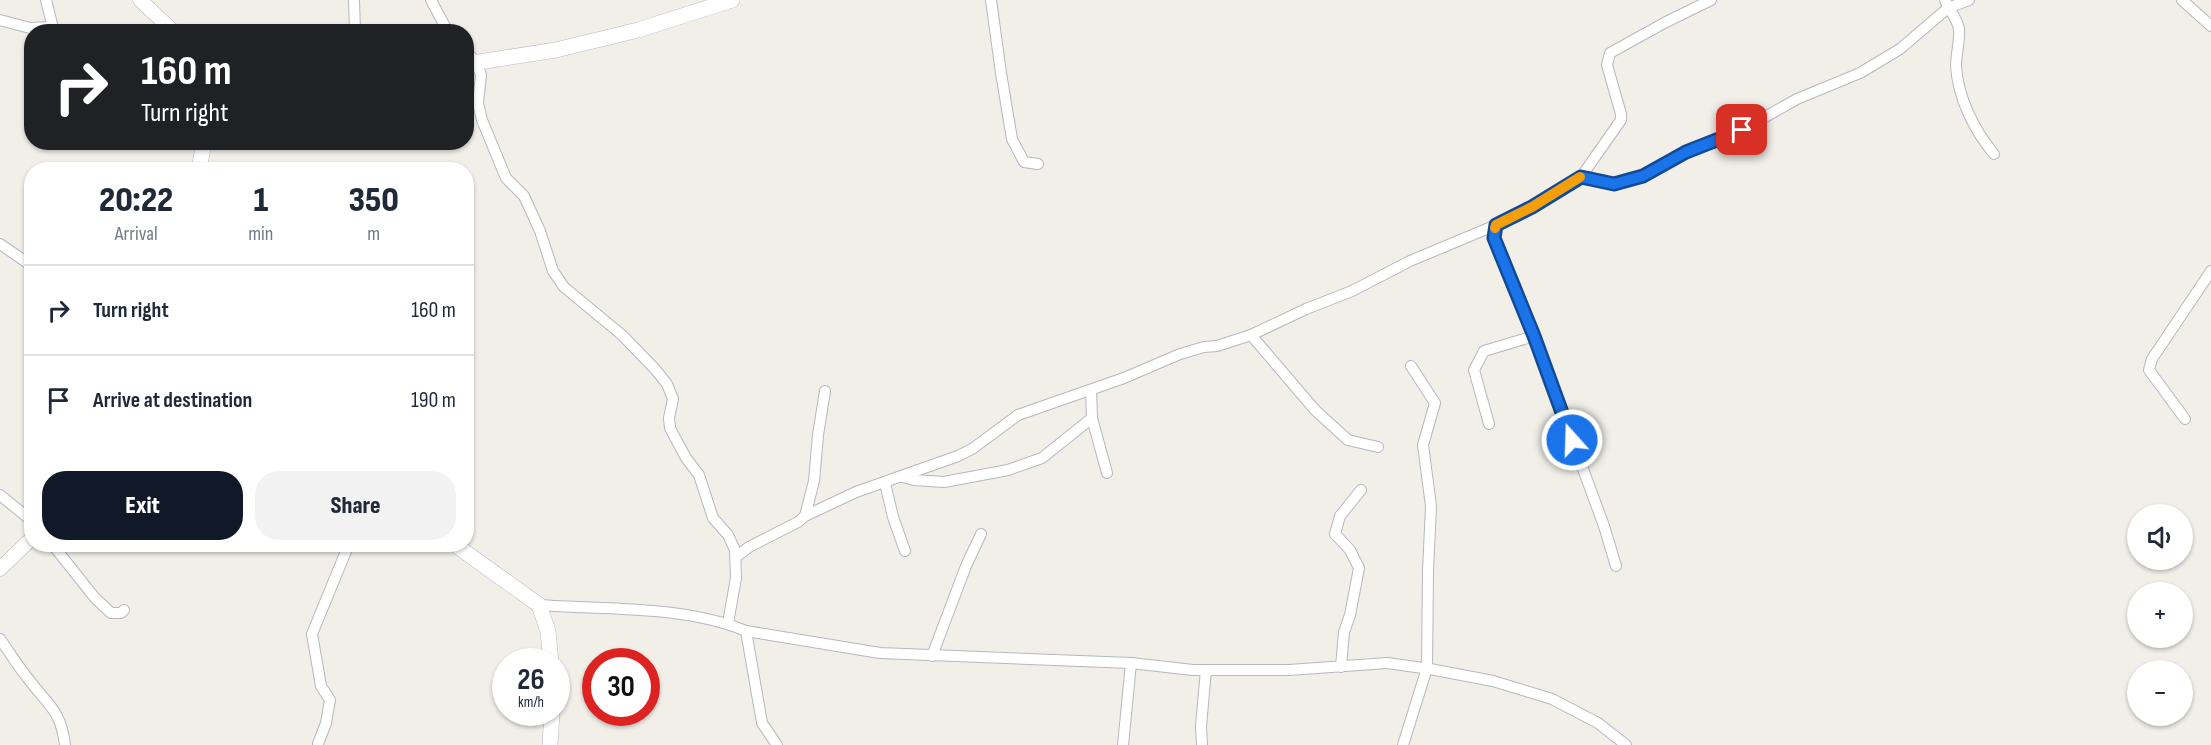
<!DOCTYPE html>
<html lang="en">
<head>
<meta charset="utf-8">
<style>
	body { margin:0; font-family:"Sofia Sans Condensed",sans-serif; background:#f2f2f3; color:#1f2937; height:100vh; display:flex; flex-direction:column; font-size:22px; white-space:nowrap }
	* { box-sizing:border-box; margin:0 }
	p { font-size:20px; color:#747a83 }
	.icon { flex:none; width:33px; height:33px; fill:none; stroke:currentColor; stroke-width:2; stroke-linecap:round; stroke-linejoin:round }
	.map { position:relative; flex:1; overflow:hidden }
	.details { position:absolute; left:24px; top:162px; width:450px; height:390px; display:flex; flex-direction:column; background:#fff; border-radius:24px; box-shadow:0 2px 4px #0004 }
	.details>* { flex:none }
	.top-card { position:absolute; left:24px; top:24px; width:450px; height:126px; border-radius:24px; box-shadow:0 2px 4px #0004; background:#202124; color:#fff; overflow:hidden }
	.tools { position:absolute; left:2127px; top:504px; display:grid; gap:12px }
	.tools a { display:grid; place-items:center; width:66px; height:66px; border-radius:50%; background:#fff; box-shadow:0 2px 4px #0004; font-size:30px }
	.speed { position:absolute; left:492px; top:648px; display:flex; gap:12px; font-size:30px; font-weight:700; text-align:center }
	.speed>* { display:grid; place-content:center; width:78px; height:78px; border-radius:50%; background:#fff; box-shadow:0 2px 4px #0004; line-height:1 }
	.speed small { font-size:15px; font-weight:400 }
	.speed .limit { border:9px solid #d22; background:#fff; color:#111 }
	.pin { position:absolute; display:grid; place-items:center; width:51px; height:51px; color:#fff; margin:-26px; border-radius:12px; box-shadow:0 3px 9px #0006 }
	.me { position:absolute; width:66px; margin:-33px; rotate:340deg; stroke-linejoin:round; filter:drop-shadow(0 0 4px #0008) }
	.turn { display:flex; align-items:center; gap:21px; height:126px; padding:0 18px; font-size:27px }
	.turn .icon { width:78px; height:78px; stroke-width:2.5 }
	.turn b { display:block; font-size:42px; line-height:51px }
	.eta { display:flex; justify-content:space-evenly; align-items:center; height:102px; text-align:center }
	.eta b { font-size:36px; font-weight:800; line-height:42px }
	.button { display:flex; gap:12px; margin-top:auto; padding:12px 18px }
	.button a { flex:1; height:69px; border-radius:24px; background:#111827; color:#fff; font-size:24px; font-weight:800; line-height:69px; text-align:center }
	.button a+a { background:#f2f2f3; color:#1f2937 }
	ul { padding:0; list-style:none }
	li { display:flex; align-items:center; gap:18px; height:90px; padding:0 18px; border-top:2px solid #e0e1e3 }
	li div { flex:1 }
	li b { display:block; font-size:22px }
	li em { font-style:normal }
	.map>svg:first-child { display:block }
</style>
</head>
<body>
<div class="map">
<svg width="2211" height="745" viewBox="0 0 2211 745">
	<rect width="100%" height="100%" fill="#f1efe8"/>
	<g fill="none" stroke-linecap="round" stroke-linejoin="round">
		<g stroke="#b5b8bc" stroke-width="12">
			<g id="minor">
				<path d="M46,0L54,32"/>
				<path d="M354,0L355,32"/>
				<path d="M431,0L448,32"/>
				<path d="M991,0L1001,73L1012,139L1024,162L1038,164"/>
				<path d="M1945,0C1949,10 1957,18 1959,29C1960,41 1956,54 1956,66C1958,98 1974,130 1994,154"/>
				<path d="M2182,0L2211,26"/>
				<path d="M0,20L30,28L52,27"/>
				<path d="M466,51L476,62L481,75L478,103L482,120L506,178L524,196L540,231L553,271L564,287L622,335L655,369L667,384L673,399L669,418L670,428L686,458L699,475L713,518L728,535L735,550L736,578L728,623"/>
				<path d="M1581,177L1614,184L1643,176L1686,152L1742,130L1797,99L1860,73L1900,49L1948,8L1969,0"/>
				<path d="M1496,225L1494,238L1534,336L1604,526L1616,566"/>
				<path d="M0,244L32,266"/>
				<path d="M1251,335L1315,410L1348,440L1378,447"/>
				<path d="M1091,390L1092,418L1107,473"/>
				<path d="M2185,419L2149,370L2152,359L2211,271"/>
				<path d="M1489,424L1474,370L1484,351L1534,336"/>
				<path d="M903,477L914,480L944,482L1008,470L1042,458L1092,418"/>
				<path d="M885,483L893,517L905,551"/>
				<path d="M0,495L32,521"/>
				<path d="M805,516L856,492L958,456L972,449L1018,415L1124,378L1180,354L1204,347L1217,346L1251,335L1306,309L1352,291L1410,261L1496,225L1531,207L1581,177L1621,120V114L1607,65L1610,53L1666,22L1711,0"/>
				<path d="M52,544L95,598L111,613H121L124,610"/>
				<path d="M736,557L749,547L798,522L805,516L814,481L818,435L825,391"/>
				<path d="M539,605C606,610 683,605 746,631L880,653L1131,663L1193,670H1289L1387,663L1430,669L1493,681L1552,699L1598,723L1626,745"/>
				<path d="M746,631L762,723L777,745"/>
				<path d="M0,639C10,653 19,668 30,681C49,706 61,711 65,745"/>
				<path d="M932,656L966,566L981,534"/>
				<path d="M1341,667L1344,632L1350,615L1359,568L1350,550L1335,534L1340,516L1361,490"/>
				<path d="M318,744L326,723L330,700L321,686L312,634L349,544"/>
				<path d="M1123,745L1131,663"/>
				<path d="M1202,745L1201,726L1206,670"/>
				<path d="M1403,745L1427,668L1428,571L1431,506L1423,445L1435,403L1411,366"/>
			</g>
		</g>
		<g stroke="#b5b8bc" stroke-width="15">
			<g id="tertiary">
				<path d="M140,0L174,32"/>
				<path d="M0,569L32,538"/>
			</g>
		</g>
		<g stroke="#b6babf" stroke-width="16">
			<g id="secondary">
				<path d="M466,64L556,50L638,30L732,0"/>
				<path d="M199,170L204,142"/>
				<path d="M454,544L539,605L548,631L551,662"/>
				<path d="M550,745L552,712"/>
			</g>
		</g>
		<use href="#minor" stroke="#fff" stroke-width="10"/>
		<use href="#tertiary" stroke="#fff" stroke-width="14"/>
		<use href="#secondary" stroke="#fff" stroke-width="15"/>
	</g>
	<g fill="none" stroke-linecap="round" stroke-linejoin="round">
		<g stroke="#114b97" stroke-width="15">
			<path id="route" d="M1572,440L1534,336L1494,238L1496,225L1532,207L1581,177L1614,184L1643,176L1686,152L1742,130"/>
		</g>
		<use href="#route" stroke="#1a73e8" stroke-width="10"/>
		<path stroke="#f59e0b" stroke-width="10" d="M1495,228L1496,225L1532,207L1580,177"/>
	</g>
</svg>
<div class="tools">
<a><svg class="icon" aria-label="sound" viewBox="0 0 24 24"><path d="M4 9h4l5-4v14l-5-4H4zM17 9q2 3 0 6"/></svg></a>
<a>+</a>
<a>−</a>
</div>
<div class="speed"><div>26<small>km/h</small></div><div class="limit">30</div></div>
<div class="pin" style="left:1742px;top:130px;background:#d93025"><svg class="icon" aria-label="arrive" viewBox="0 0 24 24"><path d="M6 21V4h12l-3 4 3 4H6"/></svg></div>
<svg class="me" style="left:1572px;top:440px" viewBox="-20 -20 40 40"><circle r="17" fill="#1a73e8" stroke="#fff" stroke-width="3"/><path d="M0-11L8 9 0 5-8 9z" fill="#fff"/></svg>
<div class="top-card">
<div class="turn"><svg class="icon" aria-label="right" viewBox="0 0 24 24"><path d="M7 20v-9h11M14 6l5 5-5 5"/></svg><div><b>160 m</b>Turn right</div></div>
</div>
<section class="details">
<div class="eta">
<div><b>20:22</b><p>Arrival</p></div>
<div><b>1</b><p>min</p></div>
<div><b>350</b><p>m</p></div>
</div>
<ul>
<li><svg class="icon" aria-label="right" viewBox="0 0 24 24"><path d="M7 20v-9h11M14 6l5 5-5 5"/></svg><div><b>Turn right</b></div><em>160 m</em></li>
<li><svg class="icon" aria-label="arrive" viewBox="0 0 24 24"><path d="M6 21V4h12l-3 4 3 4H6"/></svg><div><b>Arrive at destination</b></div><em>190 m</em></li>
</ul>
<div class="button"><a>Exit</a><a>Share</a></div>
</section>
</div>
</body>
</html>
